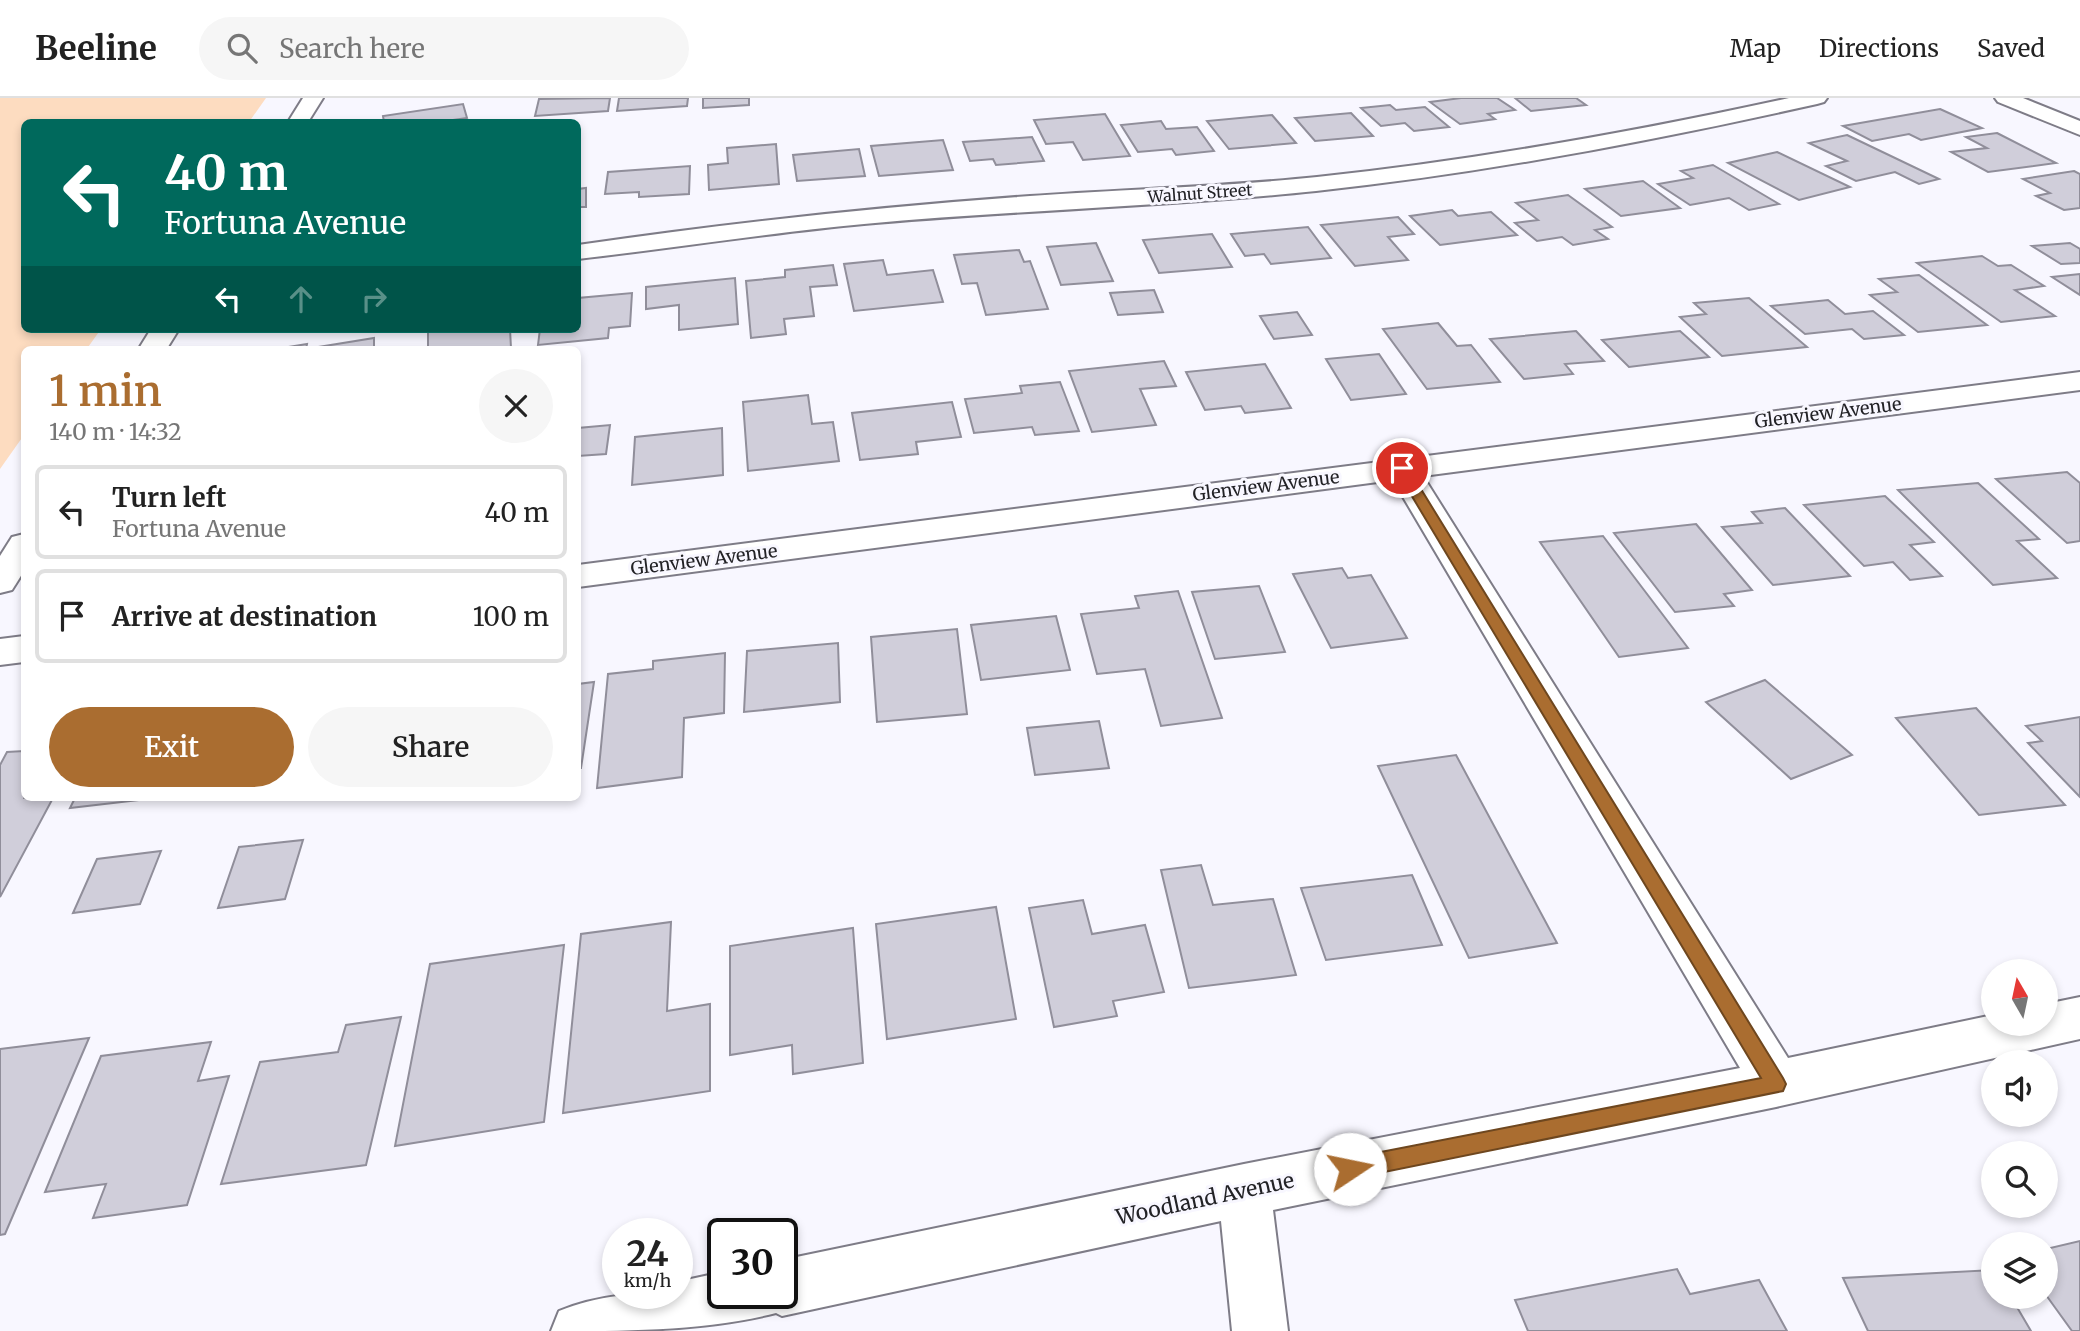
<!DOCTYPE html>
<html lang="en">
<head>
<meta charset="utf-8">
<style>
	body { margin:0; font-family:Merriweather,serif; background:#f6f6f6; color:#222; height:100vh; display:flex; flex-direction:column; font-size:26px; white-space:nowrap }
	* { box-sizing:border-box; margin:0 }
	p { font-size:23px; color:#767676 }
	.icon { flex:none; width:38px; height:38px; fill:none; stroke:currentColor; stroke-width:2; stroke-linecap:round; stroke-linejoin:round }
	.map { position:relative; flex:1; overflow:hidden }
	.side { position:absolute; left:21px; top:248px; width:560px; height:455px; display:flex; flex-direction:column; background:#fff; border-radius:10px; box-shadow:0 4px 10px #0003 }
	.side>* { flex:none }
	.hud { position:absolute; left:21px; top:21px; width:560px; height:214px; border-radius:10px; box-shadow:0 4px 10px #0003; background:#00695c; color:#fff; overflow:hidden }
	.needle { width:46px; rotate:351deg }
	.controls { position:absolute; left:1981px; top:861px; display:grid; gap:14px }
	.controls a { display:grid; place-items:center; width:77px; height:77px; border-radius:50%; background:#fff; box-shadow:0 4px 10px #0003; font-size:35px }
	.speed { position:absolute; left:602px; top:1120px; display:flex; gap:14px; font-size:35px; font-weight:700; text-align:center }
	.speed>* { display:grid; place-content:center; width:91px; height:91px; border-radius:50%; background:#fff; box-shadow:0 4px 10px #0003; line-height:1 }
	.speed small { font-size:18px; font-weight:400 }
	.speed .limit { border:4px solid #111; border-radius:10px; background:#fff; color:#111 }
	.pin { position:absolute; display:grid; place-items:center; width:60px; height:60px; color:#fff; margin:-30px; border:4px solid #fff; border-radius:50%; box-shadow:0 2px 7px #0007 }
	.me { position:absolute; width:77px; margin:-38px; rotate:79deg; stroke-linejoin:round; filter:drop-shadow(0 0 5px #0008) }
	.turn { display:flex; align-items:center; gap:24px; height:147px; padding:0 28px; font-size:32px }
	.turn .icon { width:91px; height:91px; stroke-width:2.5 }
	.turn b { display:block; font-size:49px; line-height:60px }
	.lanes { display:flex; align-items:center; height:66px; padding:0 28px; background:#0003; justify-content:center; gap:35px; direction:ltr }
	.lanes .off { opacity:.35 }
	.round { display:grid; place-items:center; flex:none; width:74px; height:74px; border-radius:37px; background:#f6f6f6 }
	.summary { display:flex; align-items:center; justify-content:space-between; height:119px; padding:0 28px }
	h1 { font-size:42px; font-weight:600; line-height:52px; color:#aa6d30 }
	.action { display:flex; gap:14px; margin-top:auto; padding:14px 28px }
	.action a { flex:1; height:80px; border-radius:42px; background:#aa6d30; color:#fff; font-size:28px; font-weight:600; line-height:80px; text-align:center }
	.action a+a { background:#f6f6f6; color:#222 }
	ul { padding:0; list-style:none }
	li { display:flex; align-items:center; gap:21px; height:94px; margin:0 14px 10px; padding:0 14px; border:4px solid #e0e0e0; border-radius:10px }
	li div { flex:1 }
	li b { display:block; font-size:26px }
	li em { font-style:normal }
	header { display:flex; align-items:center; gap:42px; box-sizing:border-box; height:98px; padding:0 35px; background:#fff; border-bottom:2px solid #e0e0e0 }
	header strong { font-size:33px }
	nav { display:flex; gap:38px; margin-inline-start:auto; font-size:24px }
	.search { width:490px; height:63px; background:#f6f6f6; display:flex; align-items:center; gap:18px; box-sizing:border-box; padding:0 24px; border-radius:38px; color:#767676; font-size:26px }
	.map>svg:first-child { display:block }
</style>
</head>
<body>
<header>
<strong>Beeline</strong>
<div class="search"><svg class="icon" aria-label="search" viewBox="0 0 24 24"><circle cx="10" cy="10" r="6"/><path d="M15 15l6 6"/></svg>Search here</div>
<nav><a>Map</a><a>Directions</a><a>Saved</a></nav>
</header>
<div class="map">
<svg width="2080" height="1233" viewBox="0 0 2080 1233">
	<rect width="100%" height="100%" fill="#f8f7ff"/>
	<path fill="#fddcc0" d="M0,0H266L249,24H24V231H101L86,252H24V337L0,371Z"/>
	<g fill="#d0ceda" stroke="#908e9a" stroke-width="2">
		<path d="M610,0L608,13L535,18L539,1Z"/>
		<path d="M619,0H688L687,8L617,13Z"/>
		<path d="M703,0H749V7L703,10Z"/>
		<path d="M1461,0H1497L1515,12L1488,16L1495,21L1460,26L1430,4Z"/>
		<path d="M1515,0H1576L1586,7L1531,13Z"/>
		<path d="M463,6L467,20L439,24H384L383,18Z"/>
		<path d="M1390,7L1396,12L1425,9L1449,29L1414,33L1405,25L1381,28L1361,10Z"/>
		<path d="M1940,11L1982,30L1921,42L1909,36L1872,43L1843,28Z"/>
		<path d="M1351,15L1373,38L1315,43L1295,20Z"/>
		<path d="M1105,16L1130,58L1083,62L1073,44L1046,46L1034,22Z"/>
		<path d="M1272,17L1296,45L1229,51L1207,23Z"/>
		<path d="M1161,23L1166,31L1197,29L1214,53L1176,57L1172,51L1138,54L1121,27Z"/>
		<path d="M1997,35L2056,65L1988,74L1951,54L1987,50L1966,39Z"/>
		<path d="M1847,37L1939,81L1919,86L1895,74L1856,83L1826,68L1847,63L1809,45Z"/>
		<path d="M1032,39L1044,63L996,67L993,61L970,63L963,44Z"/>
		<path d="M943,42L953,72L879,78L871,48Z"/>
		<path d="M776,46L779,86L709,92L708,67L728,65L727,50Z"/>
		<path d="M859,51L865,78L797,83L793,57Z"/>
		<path d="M1777,54L1850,89L1799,102L1728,65Z"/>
		<path d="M1713,67L1779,106L1749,112L1729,100L1690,107L1658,86L1693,80L1681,73Z"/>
		<path d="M690,68L689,96L639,99V94L605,96L608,74Z"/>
		<path d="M2074,73L2080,76V110L2064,112L2036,98L2050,95L2023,81Z"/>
		<path d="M1643,83L1680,110L1621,118L1585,91Z"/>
		<path d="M586,90V109H578V91Z"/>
		<path d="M1568,97L1612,129L1595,132L1608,141L1573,147L1562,139L1537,143L1515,125L1538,122L1516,105Z"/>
		<path d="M1452,112L1458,118L1491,114L1517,137L1440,147L1410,118Z"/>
		<path d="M1398,119L1414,136L1388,139L1408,162L1355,168L1321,127Z"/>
		<path d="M1308,129L1331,160L1271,166L1264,156L1245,158L1231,136Z"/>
		<path d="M1212,136L1232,169L1159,175L1143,142Z"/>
		<path d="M1096,145L1113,183L1061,187L1047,149Z"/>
		<path d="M2070,145L2080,151V165L2061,166L2032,148Z"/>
		<path d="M1019,152L1024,164L1030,163L1048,211L986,217L977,185L962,186L954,157Z"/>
		<path d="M1982,158L1998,168L2011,167L2044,188L2015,192L2055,218L2001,224L1917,165Z"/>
		<path d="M883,162L887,177L933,172L943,204L854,213L844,166Z"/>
		<path d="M833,167L837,187L810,189L814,218L784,221L786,236L751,240L746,183L785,179V172Z"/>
		<path d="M2080,176V197L2052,179Z"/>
		<path d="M1919,177L1987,227L1918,234L1870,197L1897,194L1879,181Z"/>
		<path d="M735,180L738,226L679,232V207L646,211V189Z"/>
		<path d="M1154,192L1163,214L1118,217L1110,195Z"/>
		<path d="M632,195L630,228L609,230L608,240L538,247L540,231H578V200Z"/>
		<path d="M1749,200L1807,249L1722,258L1680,219L1706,216L1694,205Z"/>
		<path d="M1828,202L1845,216L1873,213L1904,237L1864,241L1852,231L1805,236L1771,208Z"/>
		<path d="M1297,214L1312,237L1274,241L1260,218Z"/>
		<path d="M1438,225L1457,248L1471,247L1500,284L1427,291L1383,231Z"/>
		<path d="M428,231H510L511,250L428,252Z"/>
		<path d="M1576,233L1604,263L1565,266L1573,276L1524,281L1490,241Z"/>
		<path d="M1680,233L1709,259L1629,269L1602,242Z"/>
		<path d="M374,240V252H270L307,246L306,251Z"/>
		<path d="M1379,256L1406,296L1351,302L1326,261Z"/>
		<path d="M1164,263L1176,288L1140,291L1156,327L1092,334L1069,273Z"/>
		<path d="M1265,266L1291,310L1245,315L1241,308L1205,312L1186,274Z"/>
		<path d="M1060,284L1079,333L1035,337L1032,329L974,335L965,301L1022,295L1020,288Z"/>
		<path d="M808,297L812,326L833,324L839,363L748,373L743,304Z"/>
		<path d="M952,304L961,339L916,344L918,356L860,362L852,315Z"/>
		<path d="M610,327L606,356L578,358V330Z"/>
		<path d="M722,330L723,377L632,387L635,339Z"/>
		<path d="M2067,374L2080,385V443L2067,445L1996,381Z"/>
		<path d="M1978,385L2039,441L2017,443L2057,480L1993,487L1898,392Z"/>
		<path d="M1885,398L1934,444L1910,447L1942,478L1910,482L1893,464L1864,468L1804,407Z"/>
		<path d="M1785,410L1850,478L1773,487L1722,429L1762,425L1752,414Z"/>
		<path d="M1696,426L1752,492L1724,496L1734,508L1675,514L1614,435Z"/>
		<path d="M1603,438L1688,550L1619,559L1540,444Z"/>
		<path d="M1342,470L1348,480L1371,477L1407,540L1331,550L1293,476Z"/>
		<path d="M1259,488L1285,554L1215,561L1192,494Z"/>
		<path d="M1178,493L1222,620L1161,628L1145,571L1097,576L1081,516L1139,510L1135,498Z"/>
		<path d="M1056,518L1070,572L981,582L971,527Z"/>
		<path d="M957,531L967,616L877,624L871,539Z"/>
		<path d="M838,545L840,604L744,614L747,553Z"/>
		<path d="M725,555L724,615L684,620L682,679L597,690L608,576L653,571V563Z"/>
		<path d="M1765,582L1852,657L1791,681L1706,604Z"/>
		<path d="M594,584L581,670H578V586Z"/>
		<path d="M1976,610L2065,707L1979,717L1896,620Z"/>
		<path d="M2080,619V699L2028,645L2042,643L2026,628Z"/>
		<path d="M1099,623L1109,670L1035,677L1027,630Z"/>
		<path d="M24,653V700H53L0,799V667L7,654Z"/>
		<path d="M1456,657L1557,845L1469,860L1378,668Z"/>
		<path d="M75,700H156L70,710Z"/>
		<path d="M303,742L285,801L218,810L239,749Z"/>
		<path d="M161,753L140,806L73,815L97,761Z"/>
		<path d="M1201,767L1213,807L1273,801L1296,877L1189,890L1161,772Z"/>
		<path d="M1412,777L1442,847L1326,862L1301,790Z"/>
		<path d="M1083,802L1092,836L1145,827L1164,894L1113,903L1117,918L1054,929L1029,810Z"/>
		<path d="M996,809L1016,921L887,941L876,826Z"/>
		<path d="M671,824L667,913L710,906V993L563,1015L581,836Z"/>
		<path d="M853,830L863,965L793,976L792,947L730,957V848Z"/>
		<path d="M564,847L544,1024L395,1048L430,866Z"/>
		<path d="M401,919L366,1067L221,1086L260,964L338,954L346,927Z"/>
		<path d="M89,940L5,1136L0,1137V951Z"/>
		<path d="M211,944L198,983L229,978L187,1107L93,1120L106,1086L45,1094L101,958Z"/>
		<path d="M2080,1143V1233H2072L2046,1197V1151Z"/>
		<path d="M1677,1171L1690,1196L1759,1182L1787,1233H1528L1515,1202Z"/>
		<path d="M1993,1172V1199H2011L2031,1233H1868L1843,1180Z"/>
	</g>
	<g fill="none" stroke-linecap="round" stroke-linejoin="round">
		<g stroke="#7e7c87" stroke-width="4">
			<g id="minor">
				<path d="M303,0H323L308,24H288Z"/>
				<path d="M1789,0H1827L1824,4L1817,6C1651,43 1485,75 1316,93C1166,109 1015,112 864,126C768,135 673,150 578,161V147C728,125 878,109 1030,98C1125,91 1222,89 1317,79C1476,62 1633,34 1789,0Z"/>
				<path d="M1995,0H2023L2080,23V37L1998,4Z"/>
				<path d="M151,231H179L166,252H138Z"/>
				<path d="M2080,274V292L1423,378L1788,960L1993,917V926H2046V906L2080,899V941L1776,1009L1273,1112L1288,1233H1232L1221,1123L782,1218L776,1215C706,1233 625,1233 551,1233L559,1213C598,1197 636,1195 677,1195V1184L723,1174V1195H782V1162L1244,1066L1740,970L1393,382L578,489V467Z"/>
				<path d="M24,436V473L12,492L0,495V458L12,439Z"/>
				<path d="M24,538V564L0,567V541Z"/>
			</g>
		</g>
		<use href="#minor" fill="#fff" fill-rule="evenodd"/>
	</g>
	<path fill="#aa6d30" stroke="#6e471f" stroke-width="2" d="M1402,366L1408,370L1783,980L1786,986L1783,993L1350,1081L1343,1078L1339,1071L1343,1063L1350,1060L1761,980L1395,370Z"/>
	<g text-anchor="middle" stroke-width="6" stroke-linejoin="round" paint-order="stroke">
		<g font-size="16" fill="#222226" stroke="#f8f7ff">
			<text transform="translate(1200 95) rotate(-4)" y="6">Walnut Street</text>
		</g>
		<g font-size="18" fill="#222226" stroke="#f8f7ff">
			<text transform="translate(1828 315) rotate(-7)" y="6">Glenview Avenue</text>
			<text transform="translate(1266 388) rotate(-7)" y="6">Glenview Avenue</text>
			<text transform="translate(704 462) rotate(-7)" y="6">Glenview Avenue</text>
		</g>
		<g font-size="21" fill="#222226" stroke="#f8f7ff">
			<text transform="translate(1205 1101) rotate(-12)" y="7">Woodland Avenue</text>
		</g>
	</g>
</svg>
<div class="controls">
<a><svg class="needle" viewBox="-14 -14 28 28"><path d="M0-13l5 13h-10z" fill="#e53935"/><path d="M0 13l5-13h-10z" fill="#767676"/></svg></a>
<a><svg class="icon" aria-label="sound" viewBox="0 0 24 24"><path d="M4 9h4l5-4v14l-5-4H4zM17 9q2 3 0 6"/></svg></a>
<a><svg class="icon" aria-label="search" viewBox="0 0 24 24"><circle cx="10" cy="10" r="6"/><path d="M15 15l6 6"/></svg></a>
<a><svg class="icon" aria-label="layers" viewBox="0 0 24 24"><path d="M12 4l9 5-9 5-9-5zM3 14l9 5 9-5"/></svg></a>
</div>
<div class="speed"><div>24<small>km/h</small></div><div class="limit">30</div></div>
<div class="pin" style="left:1402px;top:370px;background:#d93025"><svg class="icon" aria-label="arrive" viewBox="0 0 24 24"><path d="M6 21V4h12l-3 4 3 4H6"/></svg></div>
<svg class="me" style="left:1350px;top:1071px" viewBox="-20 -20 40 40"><circle r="19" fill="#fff"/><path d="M0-13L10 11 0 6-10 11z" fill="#aa6d30"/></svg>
<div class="hud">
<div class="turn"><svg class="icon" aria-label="left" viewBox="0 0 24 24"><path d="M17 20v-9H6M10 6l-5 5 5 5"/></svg><div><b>40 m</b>Fortuna Avenue</div></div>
<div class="lanes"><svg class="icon" aria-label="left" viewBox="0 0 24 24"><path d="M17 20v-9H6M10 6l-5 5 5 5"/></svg><svg class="icon off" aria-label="ahead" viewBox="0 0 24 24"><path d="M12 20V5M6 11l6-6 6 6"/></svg><svg class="icon off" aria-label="right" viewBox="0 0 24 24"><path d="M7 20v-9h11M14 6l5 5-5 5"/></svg></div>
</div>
<section class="side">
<div class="summary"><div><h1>1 min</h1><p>140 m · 14:32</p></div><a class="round"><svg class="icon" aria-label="close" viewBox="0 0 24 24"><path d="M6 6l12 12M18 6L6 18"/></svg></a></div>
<ul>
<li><svg class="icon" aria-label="left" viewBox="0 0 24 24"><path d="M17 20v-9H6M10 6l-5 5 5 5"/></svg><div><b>Turn left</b><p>Fortuna Avenue</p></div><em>40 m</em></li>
<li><svg class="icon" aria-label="arrive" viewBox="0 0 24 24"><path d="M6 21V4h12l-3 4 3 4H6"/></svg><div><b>Arrive at destination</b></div><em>100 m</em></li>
</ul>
<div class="action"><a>Exit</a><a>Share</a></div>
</section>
</div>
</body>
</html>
